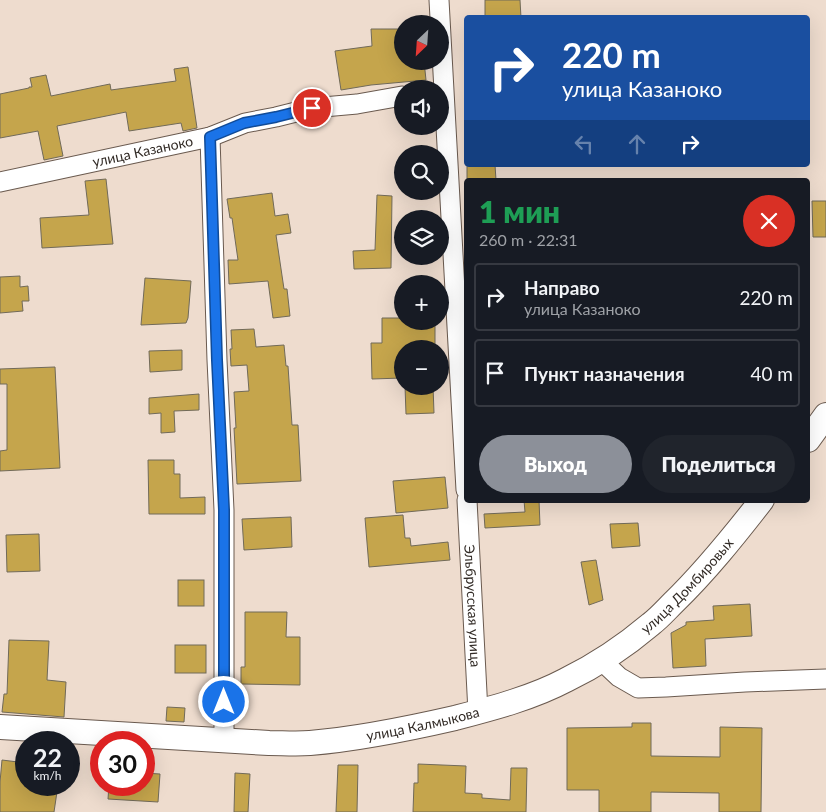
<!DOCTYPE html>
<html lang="ru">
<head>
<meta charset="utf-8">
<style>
	body { margin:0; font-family:Lato,sans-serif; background:#20242c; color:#f1f3f6; height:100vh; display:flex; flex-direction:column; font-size:19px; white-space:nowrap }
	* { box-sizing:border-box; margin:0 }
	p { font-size:16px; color:#9ea1a6 }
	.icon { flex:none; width:28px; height:28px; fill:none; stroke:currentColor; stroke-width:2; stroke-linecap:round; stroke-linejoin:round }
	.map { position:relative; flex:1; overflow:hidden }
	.sheet { position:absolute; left:464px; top:178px; width:346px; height:325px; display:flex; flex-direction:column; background:#171b24; border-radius:5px; box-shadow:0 5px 20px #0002 }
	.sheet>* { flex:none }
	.top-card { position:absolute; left:464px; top:15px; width:346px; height:152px; border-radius:5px; box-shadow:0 5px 20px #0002; background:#1a4fa0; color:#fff; overflow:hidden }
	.needle { width:32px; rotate:205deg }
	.controls { position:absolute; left:394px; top:15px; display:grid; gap:10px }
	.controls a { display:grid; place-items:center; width:55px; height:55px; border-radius:50%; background:#171b24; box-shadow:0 5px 20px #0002; font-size:25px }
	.speed { position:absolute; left:15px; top:731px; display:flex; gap:10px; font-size:25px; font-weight:700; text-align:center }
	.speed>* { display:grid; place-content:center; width:65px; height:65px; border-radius:50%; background:#171b24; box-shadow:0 5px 20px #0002; line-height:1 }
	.speed small { font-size:12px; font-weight:400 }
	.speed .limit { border:8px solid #d22; background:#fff; color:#111 }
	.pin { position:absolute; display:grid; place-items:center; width:42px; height:42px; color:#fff; margin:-21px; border:2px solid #fff; border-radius:50%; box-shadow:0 1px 5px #0007 }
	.me { position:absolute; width:55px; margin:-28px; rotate:0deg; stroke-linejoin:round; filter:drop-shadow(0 0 4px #0008) }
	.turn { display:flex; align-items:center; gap:18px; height:105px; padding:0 15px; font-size:22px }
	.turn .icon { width:65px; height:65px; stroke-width:2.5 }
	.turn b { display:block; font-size:35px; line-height:42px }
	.lanes { display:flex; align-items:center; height:48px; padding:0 15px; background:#0003; justify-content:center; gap:25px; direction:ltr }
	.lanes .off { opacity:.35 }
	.round { display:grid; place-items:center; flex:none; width:52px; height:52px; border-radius:26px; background:#20242c }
	.head { display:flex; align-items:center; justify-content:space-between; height:85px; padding:0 15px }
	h1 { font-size:30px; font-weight:800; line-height:38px; color:#1e9e55 }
	.button { display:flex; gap:10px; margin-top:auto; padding:10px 15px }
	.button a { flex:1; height:58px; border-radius:30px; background:#8c9099; color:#fff; font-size:20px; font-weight:800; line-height:58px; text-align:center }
	.button a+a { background:#20242c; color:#f1f3f6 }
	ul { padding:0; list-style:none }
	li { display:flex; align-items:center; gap:15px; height:68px; margin:0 10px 8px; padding:0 5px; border:2px solid #363941; border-radius:5px }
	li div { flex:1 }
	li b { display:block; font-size:19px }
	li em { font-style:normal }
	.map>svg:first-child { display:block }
</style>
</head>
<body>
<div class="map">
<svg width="826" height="812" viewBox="0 0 826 812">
	<rect width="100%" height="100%" fill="#eedcce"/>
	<g fill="#c5a54c" stroke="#716a59">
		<path d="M485,0H520L521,18H485Z"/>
		<path d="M371,29H402V61H424L426,80L371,85L341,90L335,51L372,46Z"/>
		<path d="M188,67L197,128L183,131L181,123L129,131L126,112L57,126L63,156L44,160L38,131L0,138V94L29,88V87H32L30,78L46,75L51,96L110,84L111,90L176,81L174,69Z"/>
		<path d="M467,165H495L496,180H467Z"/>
		<path d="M106,179L113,244L42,248L40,218L89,215L85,181Z"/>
		<path d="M272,193L275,216L288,214L291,233L276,235L284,289H287L290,316L273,318L268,281L229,284L228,260H238L232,218H230L227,199Z"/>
		<path d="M377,195L392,196L391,268L354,269L353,251L375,250Z"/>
		<path d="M812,201H826V237H813Z"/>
		<path d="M20,276V287L28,286L29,301H22L23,311L0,313V277Z"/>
		<path d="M145,278L191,281L188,318L186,323L141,325Z"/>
		<path d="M382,318H402V321H435V349H402V378L372,379L371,343H382Z"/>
		<path d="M254,329L256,347L284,345L286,366H288L292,425H298L301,481L237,484L234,428H236L234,392L249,391L247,365L231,366L230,349H232L231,330Z"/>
		<path d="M182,350V370L150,372L149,351Z"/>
		<path d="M55,367L60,468L0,471V451L7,450V384H0V369Z"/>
		<path d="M405,386H433L434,413L406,414Z"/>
		<path d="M199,394V410L174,411L175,432L161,433V413L149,414V398Z"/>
		<path d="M148,460H174V474H180V498L205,497V514H149Z"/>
		<path d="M445,477L448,508L396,513L393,481Z"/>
		<path d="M524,500H539L540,525L485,528L484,514L525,512Z"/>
		<path d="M403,515L405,538H410L411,546L448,542L450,560L369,567L365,518Z"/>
		<path d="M291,517L292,547L244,550L242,519Z"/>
		<path d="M638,523L640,546L612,548L610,524Z"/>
		<path d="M39,534L40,571L7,572L6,535Z"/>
		<path d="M596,560L603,600L589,605L581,562Z"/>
		<rect x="178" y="580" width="26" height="26"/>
		<path d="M750,604L752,636L705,639L706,666L673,668L671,633L686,625V622L714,620L713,606Z"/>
		<path d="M245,612H287L286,637H300V685L241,684V667H245Z"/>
		<path d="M9,640L49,641L47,680L66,682L64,717L2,712L4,694H7Z"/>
		<rect x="175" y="645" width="31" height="28"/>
		<path d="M167,707L185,708L184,722L166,721Z"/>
		<path d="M632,723H651V756L720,757V727L762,728L761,812H719V793L651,792V812H599V790H567V728L632,727Z"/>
		<path d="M2,760L26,763V785H58L54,812H0V782Z"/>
		<path d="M418,764L466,766L465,793L482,794V798L510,800L511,768H527L526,812H413L414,783H418Z"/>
		<path d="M338,765H358L357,812H336Z"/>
		<path d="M144,773L160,774L158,802L108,799L109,785H144Z"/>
		<path d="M235,773L250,774L248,812H234Z"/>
	</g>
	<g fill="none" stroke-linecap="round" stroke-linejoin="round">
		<g stroke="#6a5a4f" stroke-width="21">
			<g id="minor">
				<path d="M439,0L466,490"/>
				<path d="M210,137L217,360L224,510V741"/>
				<path id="s1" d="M0,182L210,137L245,123L276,117L312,108L357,104L402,96"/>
				<path id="s2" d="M467,500L478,712"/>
				<path d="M602,661L619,677L638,688L666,687L745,682L826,679"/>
			</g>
		</g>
		<g stroke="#6a5a4f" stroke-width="26">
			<g id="tertiary">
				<path d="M808,440L826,415"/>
				<path id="s3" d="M0,727L269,743C282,743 296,744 310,743C359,739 407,729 455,718C493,708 532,698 566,680C597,665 625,646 651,624C659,618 666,610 673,603C706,571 734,536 762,500"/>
			</g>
		</g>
		<use href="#minor" stroke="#fff" stroke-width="19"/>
		<use href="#tertiary" stroke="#fff" stroke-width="24"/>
	</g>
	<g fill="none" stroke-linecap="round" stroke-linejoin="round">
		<g stroke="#114b97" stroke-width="12">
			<path id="route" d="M224,702V510L217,360L210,137L244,123L276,117L312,108"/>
		</g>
		<use href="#route" stroke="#1a73e8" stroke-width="9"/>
	</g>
	<g text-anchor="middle" stroke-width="4" stroke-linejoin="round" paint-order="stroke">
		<g font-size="14" fill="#322b26" stroke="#fff">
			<text dy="5" stroke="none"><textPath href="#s1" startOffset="146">улица Казаноко</textPath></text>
			<text dy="5" stroke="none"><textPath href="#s3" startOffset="730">улица Домбировых</textPath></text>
			<text dy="5" stroke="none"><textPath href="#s2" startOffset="106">Эльбрусская улица</textPath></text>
			<text dy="5" stroke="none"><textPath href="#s3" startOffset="425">улица Калмыкова</textPath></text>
		</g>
	</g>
</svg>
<div class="controls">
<a><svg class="needle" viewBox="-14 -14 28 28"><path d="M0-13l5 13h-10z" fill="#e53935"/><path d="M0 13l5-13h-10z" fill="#9ea1a6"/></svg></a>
<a><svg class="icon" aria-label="sound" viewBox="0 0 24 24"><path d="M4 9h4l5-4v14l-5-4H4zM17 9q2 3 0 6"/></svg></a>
<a><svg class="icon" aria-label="search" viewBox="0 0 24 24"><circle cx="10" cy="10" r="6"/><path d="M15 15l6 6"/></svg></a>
<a><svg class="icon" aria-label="layers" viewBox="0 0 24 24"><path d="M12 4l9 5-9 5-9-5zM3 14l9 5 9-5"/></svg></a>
<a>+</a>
<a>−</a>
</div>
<div class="speed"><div>22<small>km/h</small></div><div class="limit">30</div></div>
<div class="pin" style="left:312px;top:108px;background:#d93025"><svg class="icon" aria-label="arrive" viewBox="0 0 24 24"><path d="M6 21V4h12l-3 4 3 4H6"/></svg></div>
<svg class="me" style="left:224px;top:702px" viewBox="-20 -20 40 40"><circle r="17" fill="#1a73e8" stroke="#fff" stroke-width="3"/><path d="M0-11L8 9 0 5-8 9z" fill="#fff"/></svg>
<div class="top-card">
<div class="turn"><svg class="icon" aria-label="right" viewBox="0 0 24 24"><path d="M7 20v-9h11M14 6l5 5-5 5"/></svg><div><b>220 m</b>улица Казаноко</div></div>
<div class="lanes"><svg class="icon off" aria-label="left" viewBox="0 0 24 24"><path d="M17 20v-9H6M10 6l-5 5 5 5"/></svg><svg class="icon off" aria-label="ahead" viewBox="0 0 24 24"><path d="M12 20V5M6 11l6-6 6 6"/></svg><svg class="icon" aria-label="right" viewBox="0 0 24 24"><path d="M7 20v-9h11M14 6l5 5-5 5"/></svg></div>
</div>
<section class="sheet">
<div class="head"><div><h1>1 мин</h1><p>260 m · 22:31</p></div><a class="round" style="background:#d93025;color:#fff"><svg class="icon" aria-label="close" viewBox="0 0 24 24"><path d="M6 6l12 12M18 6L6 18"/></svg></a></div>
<ul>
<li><svg class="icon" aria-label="right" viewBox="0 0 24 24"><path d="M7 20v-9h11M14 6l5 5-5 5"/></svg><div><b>Направо</b><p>улица Казаноко</p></div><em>220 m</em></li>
<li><svg class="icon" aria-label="arrive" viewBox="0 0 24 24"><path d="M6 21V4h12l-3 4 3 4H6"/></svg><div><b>Пункт назначения</b></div><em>40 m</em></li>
</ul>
<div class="button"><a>Выход</a><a>Поделиться</a></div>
</section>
</div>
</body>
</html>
